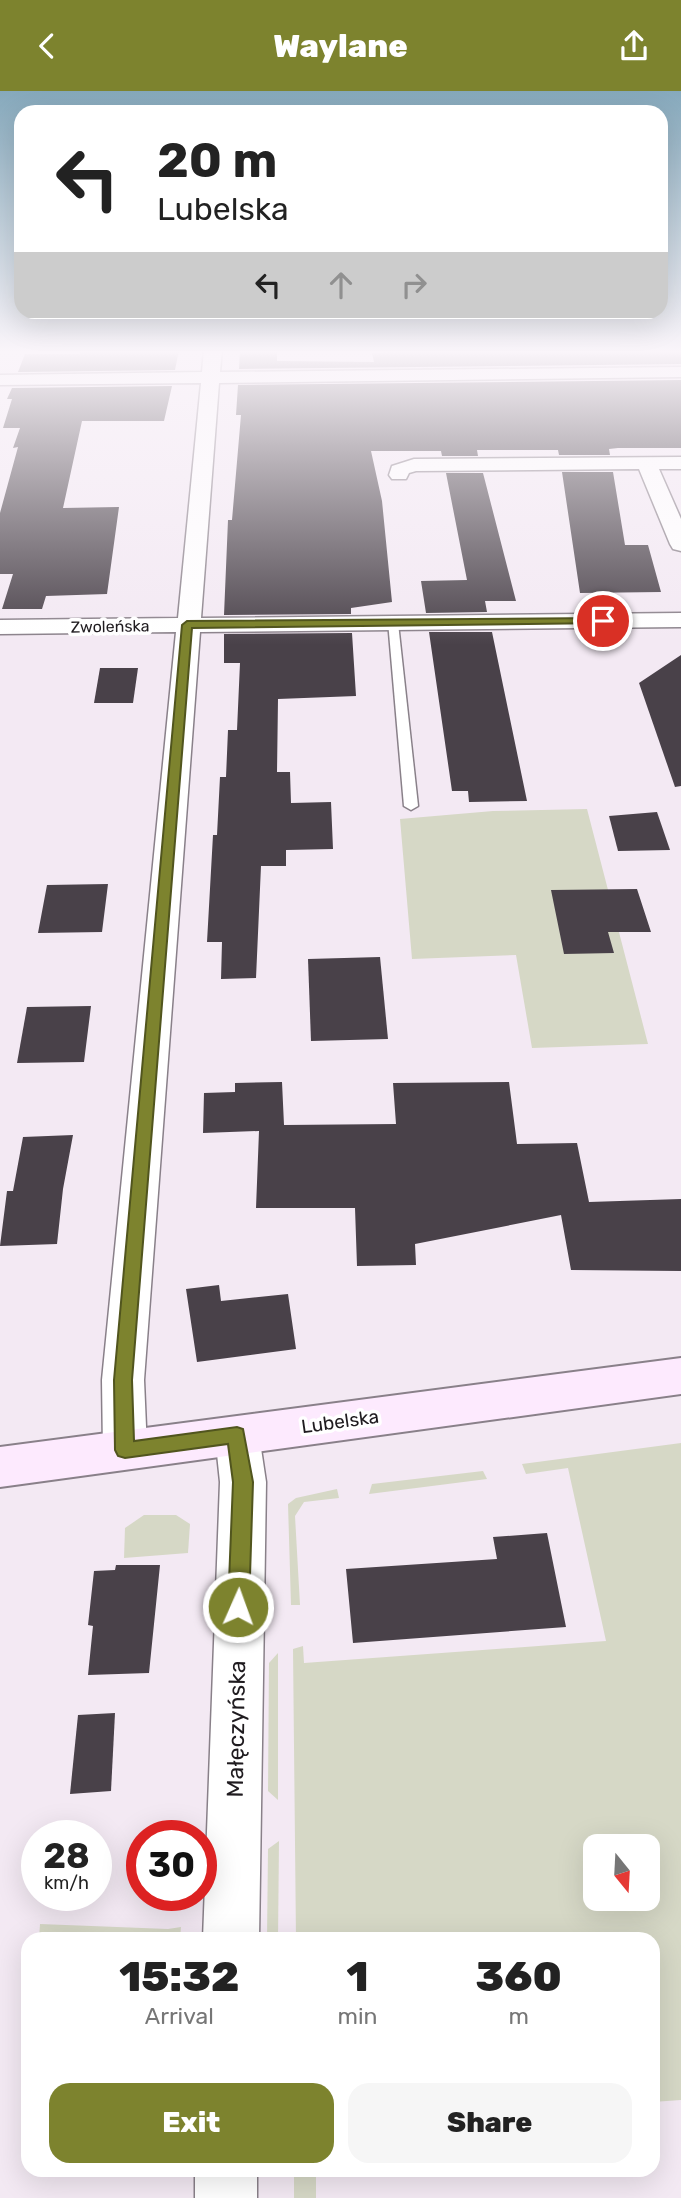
<!DOCTYPE html>
<html lang="en">
<head>
<meta charset="utf-8">
<style>
	body { margin:0; font-family:Rubik,sans-serif; background:#f6f6f6; color:#222; height:100vh; display:flex; flex-direction:column; font-size:26px; white-space:nowrap }
	* { box-sizing:border-box; margin:0 }
	p { font-size:23px; color:#767676 }
	.icon { flex:none; width:38px; height:38px; fill:none; stroke:currentColor; stroke-width:2; stroke-linecap:round; stroke-linejoin:round }
	.map { position:relative; flex:1; overflow:hidden }
	.side { position:absolute; left:21px; top:1841px; width:639px; height:245px; display:flex; flex-direction:column; background:#fff; border-radius:21px; box-shadow:0 7px 28px #0002 }
	.side>* { flex:none }
	.hud { position:absolute; left:14px; top:14px; width:654px; height:214px; border-radius:21px; box-shadow:0 7px 28px #0002; background:#fff; color:#222; overflow:hidden }
	.needle { width:46px; rotate:162deg }
	.tools { position:absolute; left:583px; top:1743px; display:grid; gap:14px }
	.tools a { display:grid; place-items:center; width:77px; height:77px; border-radius:14px; background:#fff; box-shadow:0 7px 28px #0002; font-size:35px }
	.speed { position:absolute; left:21px; top:1729px; display:flex; gap:14px; font-size:35px; font-weight:700; text-align:center }
	.speed>* { display:grid; place-content:center; width:91px; height:91px; border-radius:50%; background:#fff; box-shadow:0 7px 28px #0002; line-height:1 }
	.speed small { font-size:18px; font-weight:400 }
	.speed .limit { border:10px solid #d22; background:#fff; color:#111 }
	.pin { position:absolute; display:grid; place-items:center; width:60px; height:60px; color:#fff; margin:-30px; border:4px solid #fff; border-radius:50%; box-shadow:0 2px 7px #0007 }
	.me { position:absolute; width:77px; margin:-38px; rotate:2deg; stroke-linejoin:round; filter:drop-shadow(0 0 5px #0008) }
	.turn { display:flex; align-items:center; gap:24px; height:147px; padding:0 28px; font-size:32px }
	.turn .icon { width:91px; height:91px; stroke-width:2.5 }
	.turn b { display:block; font-size:49px; line-height:60px }
	.lanes { display:flex; align-items:center; height:66px; padding:0 28px; background:#0003; justify-content:center; gap:35px; direction:ltr }
	.lanes .off { opacity:.35 }
	.eta { display:flex; justify-content:space-evenly; align-items:center; height:119px; text-align:center }
	.eta b { font-size:42px; font-weight:800; line-height:49px }
	.action { display:flex; gap:14px; margin-top:auto; padding:14px 28px }
	.action a { flex:1; height:80px; border-radius:21px; background:#7d832e; color:#fff; font-size:28px; font-weight:800; line-height:80px; text-align:center }
	.action a+a { background:#f6f6f6; color:#222 }
	header { display:flex; justify-content:space-between; align-items:center; height:91px; padding:0 28px; background:#7d832e; color:#fff; font-size:32px; font-weight:800 }
	.map>svg:first-child { display:block }
</style>
</head>
<body>
<header><svg class="icon" aria-label="back" viewBox="0 0 24 24"><path d="M15 5l-7 7 7 7"/></svg>Waylane<svg class="icon" aria-label="share" viewBox="0 0 24 24"><path d="M12 15V3M7 8l5-5 5 5M5 13v7h14v-7"/></svg></header>
<div class="map">
<svg width="681" height="2107" viewBox="0 0 681 2107">
	<rect width="100%" height="100%" fill="#f3e9f3"/>
	<g fill="#d6d8c6" fill-rule="evenodd">
		<path d="M587,718L648,953L532,957L516,864L412,868L400,728L493,720Z"/>
		<path d="M681,1352V2009L653,2011V1848H296L293,1558L303,1555L304,1572L606,1550L568,1377L526,1383L522,1373ZM595,1755H648V1808H595Z"/>
		<path d="M483,1380L487,1388L369,1403L372,1393Z"/>
		<path d="M337,1398L339,1407L304,1411L295,1425L300,1514H291L288,1413L296,1407Z"/>
		<path d="M144,1424H176L190,1433L188,1462L124,1467L125,1437Z"/>
		<path d="M278,1562V1709L268,1700L269,1572Z"/>
		<path d="M279,1750L278,1848H267L268,1758Z"/>
		<path d="M40,1833L168,1838L181,1836L180,1848H39Z"/>
		<rect x="294" y="2079" width="22" height="28"/>
	</g>
	<g fill="#494149">
		<path d="M81,259H179L175,279L18,281L25,263H80Z"/>
		<path d="M240,259H277V270L374,271L372,262L681,259V273L239,278Z"/>
		<path d="M681,289V357H618L609,358L610,364H559L558,359H477L478,365H442L441,360H371L382,410L392,511L351,517V523L224,524L228,429H232L241,324H236L238,294Z"/>
		<path d="M172,295L164,330H82L63,417L119,416L107,503L46,505L42,518H2L13,483H0V422L18,356L13,357L20,337H3L12,308H7L12,297Z"/>
		<path d="M562,381H613L625,454H648L661,501L580,502Z"/>
		<path d="M446,382H483L516,510H485L487,521L426,522L421,490L467,489Z"/>
		<path d="M429,541H492L527,710L469,711L468,700H452Z"/>
		<path d="M352,542L356,605L278,608L277,681H290L291,712L331,711L333,758L286,759V775H261L256,887L221,888L222,851H207L213,744H217L220,686H226L228,639H237L240,572H224V543Z"/>
		<path d="M681,564V695L675,696L639,592Z"/>
		<path d="M100,577H138L133,612H94Z"/>
		<path d="M657,721L670,759L618,760L609,725Z"/>
		<path d="M108,793L102,841L38,842L47,794Z"/>
		<path d="M637,798L651,841H608L614,862L564,863L551,799Z"/>
		<path d="M380,866L388,948L311,950L308,868Z"/>
		<path d="M91,915L84,971L17,972L27,916Z"/>
		<path d="M282,991L284,1034L396,1033L393,992L509,991L517,1053L577,1052L589,1111L681,1108V1180L571,1179L561,1124L415,1153L416,1174L357,1175L355,1117H256L259,1040L203,1042L204,1002L235,1001V992Z"/>
		<path d="M73,1044L63,1098L57,1153L0,1155L7,1100H13L23,1046Z"/>
		<path d="M219,1194L221,1210L288,1203L296,1258L197,1271L186,1198Z"/>
		<path d="M547,1442L566,1536L353,1552L346,1478L497,1468L493,1446Z"/>
		<path d="M116,1474H160L149,1582L88,1584L93,1535L88,1534L94,1480L115,1479Z"/>
		<path d="M115,1622L111,1700L70,1703L78,1624Z"/>
	</g>
	<g fill="none" stroke-linecap="round" stroke-linejoin="round">
		<g stroke="#898089" stroke-width="3">
			<path id="lane" d="M388,530L398,532L418,715L411,719L404,715Z"/>
		</g>
		<g stroke="#898089" stroke-width="3">
			<g id="street">
				<path d="M204,259H222L220,281L681,276V286L219,292L201,527L681,522V536L200,541L144,1289L147,1359L141,1372L125,1377L109,1372L103,1359L102,1289L176,541L0,543V529L178,527L201,292L0,294V284L202,281Z"/>
				<path d="M681,366V378H659L681,428V460L673,458L670,453L639,378L416,380L409,382L406,388H392L389,384L392,375L414,368Z"/>
				<path d="M237,1326L253,1331L259,1344L266,1391L259,1848H203L220,1391L215,1344L221,1331Z"/>
				<rect x="195" y="2079" width="62" height="28"/>
			</g>
		</g>
		<g stroke="#898089" stroke-width="4">
			<path id="secondary" d="M681,1267V1303L0,1396V1356Z"/>
		</g>
		<use href="#lane" fill="#fff" fill-rule="evenodd"/>
		<use href="#street" fill="#fff" fill-rule="evenodd"/>
		<use href="#secondary" fill="#fdeafe" fill-rule="evenodd"/>
	</g>
	<linearGradient id="sky" x2="0" y2="1"><stop stop-color="#86a9bc"/><stop offset="0.47" stop-color="#faf5fa"/><stop offset="1" stop-color="#faf5fa" stop-opacity="0"/></linearGradient>
	<rect width="681" height="554" fill="url(#sky)"/>
	<path fill="#7d832e" stroke="#51551e" stroke-width="2" d="M603,527L607,528V532L192,537L132,1289L134,1350L237,1336L243,1338L253,1391L249,1516L246,1522L238,1525L231,1522L228,1516L233,1391L228,1353L125,1367L118,1365L115,1359L114,1289L182,534L187,530Z"/>
	<g text-anchor="middle" stroke-width="7" stroke-linejoin="round" paint-order="stroke">
		<g font-size="16" fill="#1f1b1f" stroke="#fff">
			<text transform="translate(110 535) rotate(-1)" y="6">Zwoleńska</text>
		</g>
		<g font-size="19" fill="#1f1b1f" stroke="#fff">
			<text transform="translate(340 1330) rotate(-8)" y="7">Lubelska</text>
		</g>
		<g font-size="23" fill="#1f1b1f" stroke="#fff">
			<text transform="translate(236 1638) rotate(-89)" y="8">Małęczyńska</text>
		</g>
	</g>
</svg>
<div class="tools">
<a><svg class="needle" viewBox="-14 -14 28 28"><path d="M0-13l5 13h-10z" fill="#e53935"/><path d="M0 13l5-13h-10z" fill="#767676"/></svg></a>
</div>
<div class="speed"><div>28<small>km/h</small></div><div class="limit">30</div></div>
<div class="pin" style="left:603px;top:530px;background:#d93025"><svg class="icon" aria-label="arrive" viewBox="0 0 24 24"><path d="M6 21V4h12l-3 4 3 4H6"/></svg></div>
<svg class="me" style="left:238px;top:1516px" viewBox="-20 -20 40 40"><circle r="17" fill="#7d832e" stroke="#fff" stroke-width="3"/><path d="M0-11L8 9 0 5-8 9z" fill="#fff"/></svg>
<div class="hud">
<div class="turn"><svg class="icon" aria-label="left" viewBox="0 0 24 24"><path d="M17 20v-9H6M10 6l-5 5 5 5"/></svg><div><b>20 m</b>Lubelska</div></div>
<div class="lanes"><svg class="icon" aria-label="left" viewBox="0 0 24 24"><path d="M17 20v-9H6M10 6l-5 5 5 5"/></svg><svg class="icon off" aria-label="ahead" viewBox="0 0 24 24"><path d="M12 20V5M6 11l6-6 6 6"/></svg><svg class="icon off" aria-label="right" viewBox="0 0 24 24"><path d="M7 20v-9h11M14 6l5 5-5 5"/></svg></div>
</div>
<section class="side">
<div class="eta">
<div><b>15:32</b><p>Arrival</p></div>
<div><b>1</b><p>min</p></div>
<div><b>360</b><p>m</p></div>
</div>
<div class="action"><a>Exit</a><a>Share</a></div>
</section>
</div>
</body>
</html>
